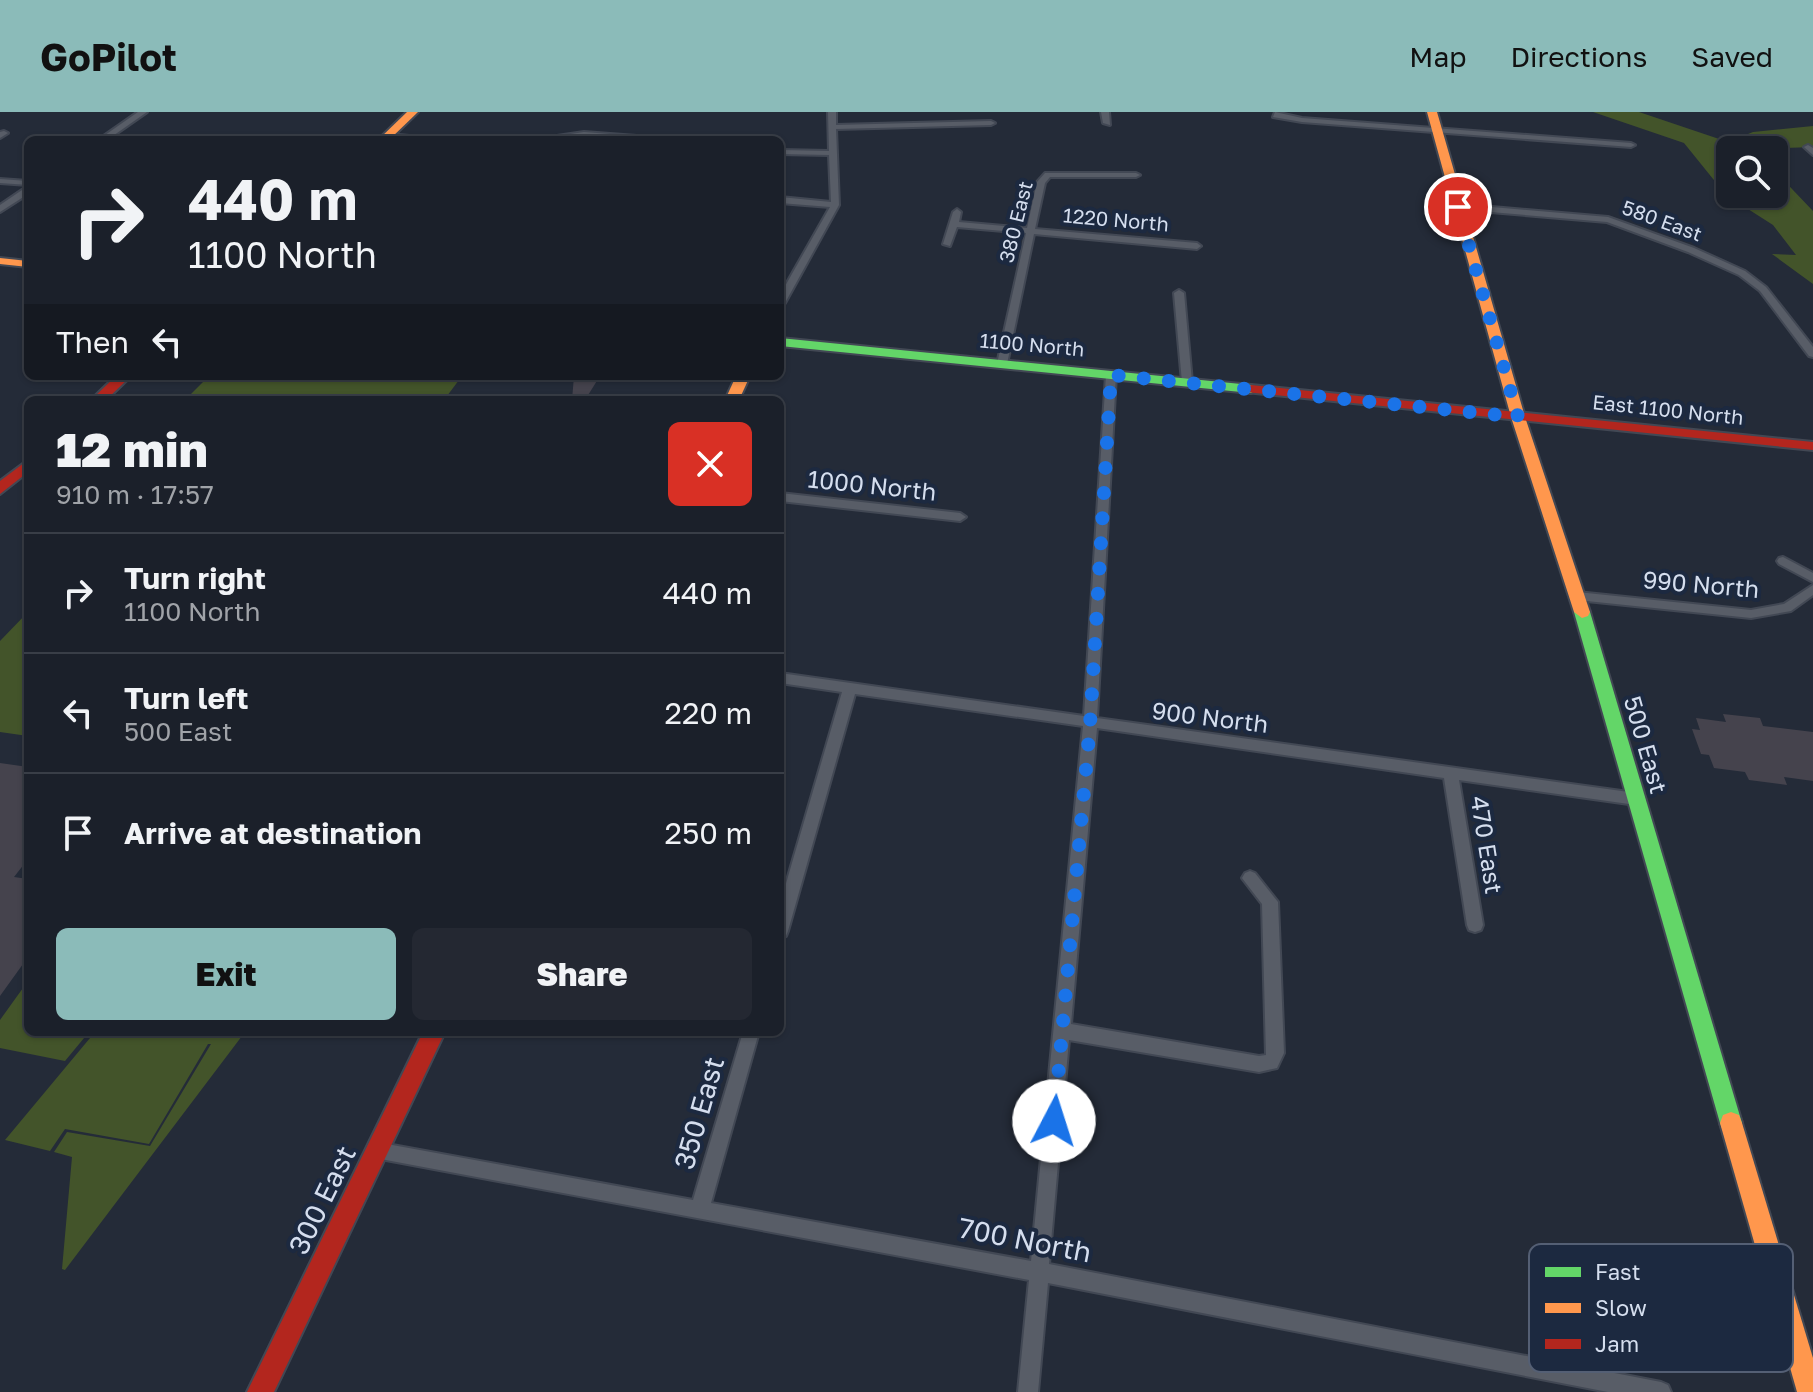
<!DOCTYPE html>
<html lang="en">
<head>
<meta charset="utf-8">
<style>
	body { margin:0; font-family:"Golos Text",sans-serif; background:#242832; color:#f1f3f6; height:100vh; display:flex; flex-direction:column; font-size:30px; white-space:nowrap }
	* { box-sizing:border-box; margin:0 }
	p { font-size:26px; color:#a0a3a8 }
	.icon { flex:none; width:44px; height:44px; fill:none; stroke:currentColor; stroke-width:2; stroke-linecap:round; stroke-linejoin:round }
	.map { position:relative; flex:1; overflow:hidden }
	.sheet { position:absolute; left:24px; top:284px; width:760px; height:640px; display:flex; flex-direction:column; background:#1b202a; border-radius:12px; box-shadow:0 2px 6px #0004,0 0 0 2px #393e47 }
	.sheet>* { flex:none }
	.top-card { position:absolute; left:24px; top:24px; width:760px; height:244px; border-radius:12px; box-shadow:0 2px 6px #0004,0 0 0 2px #393e47; background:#1b202a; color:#f1f3f6; overflow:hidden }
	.fabs { position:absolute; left:1716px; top:24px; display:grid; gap:16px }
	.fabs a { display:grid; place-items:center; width:72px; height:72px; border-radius:12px; background:#1b202a; box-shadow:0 2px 6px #0004,0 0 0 2px #393e47; font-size:40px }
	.pin { position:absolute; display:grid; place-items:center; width:68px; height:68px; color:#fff; margin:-34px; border:4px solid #fff; border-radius:50%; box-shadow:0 2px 8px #0007 }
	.me { position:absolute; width:88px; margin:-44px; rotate:5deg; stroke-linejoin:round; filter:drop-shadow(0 0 6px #0008) }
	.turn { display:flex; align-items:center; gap:28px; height:168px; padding:0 32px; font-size:36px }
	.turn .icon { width:104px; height:104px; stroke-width:2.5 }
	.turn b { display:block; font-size:56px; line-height:68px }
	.then { display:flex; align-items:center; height:76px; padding:0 32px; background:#0003; gap:16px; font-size:30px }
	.round { display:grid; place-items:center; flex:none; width:84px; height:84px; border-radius:12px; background:#242832 }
	.head { display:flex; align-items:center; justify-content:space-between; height:136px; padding:0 32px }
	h1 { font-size:48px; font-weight:800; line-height:60px }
	.cta { display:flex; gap:16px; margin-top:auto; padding:16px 32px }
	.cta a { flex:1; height:92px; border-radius:12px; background:#8bbbb9; color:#111; font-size:32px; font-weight:800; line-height:92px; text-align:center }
	.cta a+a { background:#242832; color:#f1f3f6 }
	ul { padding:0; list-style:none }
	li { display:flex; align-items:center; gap:24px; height:120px; padding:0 32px; border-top:2px solid #393e47 }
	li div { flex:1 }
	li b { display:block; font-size:30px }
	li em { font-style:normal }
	header { display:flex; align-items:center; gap:48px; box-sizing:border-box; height:112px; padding:0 40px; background:#8bbbb9; color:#111 }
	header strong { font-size:38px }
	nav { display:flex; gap:44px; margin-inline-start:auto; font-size:28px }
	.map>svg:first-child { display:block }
</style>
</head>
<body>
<header>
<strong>GoPilot</strong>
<nav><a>Map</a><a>Directions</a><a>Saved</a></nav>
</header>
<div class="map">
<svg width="1813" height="1280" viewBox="0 0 1813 1280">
	<rect width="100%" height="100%" fill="#242b38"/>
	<g fill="#43542a">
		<path d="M1593,0H1639L1728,30L1753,20L1813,14V35L1730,38V82H1774V58L1813,99V172L1772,142L1796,143L1773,113L1726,83L1684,31Z"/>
		<path d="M209,264H462L444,288H185Z"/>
		<path d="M28,500V624L0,620V529Z"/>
		<path d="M28,869V920H89L65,949L0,936V908Z"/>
		<path d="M95,920H245L65,1158L62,1157L72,1045L54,1040L67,1020L150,1034L211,932H208L149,1032L65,1017L50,1039L5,1028Z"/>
	</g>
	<g fill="#45434d">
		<path d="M574,264H600L585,288H572Z"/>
		<path d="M1723,602L1760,606L1763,614L1813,620V669L1784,665L1787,673L1749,668L1745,660L1714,656L1709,643L1701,642L1692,617L1700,618L1696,606L1726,610Z"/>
		<path d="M0,651L28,655V747L14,765L28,767V845L0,884Z"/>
	</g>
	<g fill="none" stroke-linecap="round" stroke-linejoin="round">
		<g stroke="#424854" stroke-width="4">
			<g id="street">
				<path d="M138,0H147L107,28H98Z"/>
				<path d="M828,0H836V13L991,9L995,11L991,13L836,17L839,93L785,191L780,194V183L830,95L780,91V85L831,90L829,43L780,42V38L829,39Z"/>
				<path d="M1101,0H1109L1110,13L1103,11Z"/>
				<path d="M1275,0L1302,6L1631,31L1635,33L1631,35L1302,10L1273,5Z"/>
				<path d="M4,19L8,21L0,26V20Z"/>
				<path d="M584,20L663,26L667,28L584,24L530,28Z"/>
				<path d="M387,22L432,26L436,28L384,26L383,24Z"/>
				<path d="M1808,33L1813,36V43L1804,35Z"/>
				<path d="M1045,61H1136L1140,63L1136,65H1050L1045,71L1035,117L1197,131L1201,134L1197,137L1034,122L1007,252L1002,255L997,252L1026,121L957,115L950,134L943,132L953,100L957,97L961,100L959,110L1027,116L1037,70Z"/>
				<path d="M0,67L28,69V73L0,71Z"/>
				<path d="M25,76H28V82L0,100V93Z"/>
				<path d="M1458,92L1608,105L1694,136L1745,159L1766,175L1813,235V245L1809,244L1760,179L1739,163L1688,140L1607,110L1455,97L1454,95Z"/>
				<path d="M1179,178L1184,181L1192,270L1187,273L1182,270L1174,181Z"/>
				<path d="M1111,260L1116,263L1097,606L1636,681L1641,683L1643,687L1641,691L1636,693L1459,668L1483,813L1481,818L1475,820L1469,818L1467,813L1444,666L1097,616L1071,912L1259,944L1266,943L1262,792L1242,766L1245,761L1250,759L1255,761L1278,790L1284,941L1277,956L1259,960L1069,928L1049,1152L1661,1270L1668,1273L1671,1280H1608L1048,1171L1038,1280H1018L1029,1168L370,1045L367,1039L370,1033L376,1030L693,1088L743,920H759L711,1091L1031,1149L1083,614L855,582L788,819L786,824L780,826V792L842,580L780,571V561L1084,604L1106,263Z"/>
				<path d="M780,381L960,401L966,405L960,409L780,389Z"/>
				<path d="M1783,445L1813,461V470L1779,452L1777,449L1779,446Z"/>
				<path d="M1813,473V483L1791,499L1751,506L1577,488L1571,484L1577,480L1751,498L1784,492Z"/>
			</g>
		</g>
		<g stroke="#424854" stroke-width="4">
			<g id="fast">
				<path d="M780,226L1251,273L1258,277L1251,281L780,234Z"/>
				<path d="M1582,494L1590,500L1742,1011L1739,1019L1731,1022L1723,1019L1720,1011L1574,500Z"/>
			</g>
		</g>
		<g stroke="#424854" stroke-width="4">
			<g id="slow">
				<path d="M407,0H418L389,28H378Z"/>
				<path d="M1427,0H1437L1525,305L1590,500L1588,504L1582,506L1574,500L1511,305Z"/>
				<path d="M0,146L28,149V155L0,152Z"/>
				<path d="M736,264H750L739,288H725Z"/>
				<path d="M1731,1000L1739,1003L1742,1011L1813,1246V1280H1797L1720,1011L1723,1003Z"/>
			</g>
		</g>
		<g stroke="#424854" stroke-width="4">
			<g id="jam">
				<path d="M116,264H131L106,288H91Z"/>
				<path d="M1251,273L1813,330V338L1246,280L1244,277Z"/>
				<path d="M28,348V360L0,382V369Z"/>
				<path d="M423,920H445L274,1280H247Z"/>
			</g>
		</g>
		<use href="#street" fill="#585d67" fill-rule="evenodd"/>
		<use href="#fast" fill="#63d668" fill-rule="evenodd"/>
		<use href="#slow" fill="#ff974d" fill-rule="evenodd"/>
		<use href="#jam" fill="#b3261e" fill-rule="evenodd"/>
	</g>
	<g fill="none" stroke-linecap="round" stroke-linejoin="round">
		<path stroke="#1a73e8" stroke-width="14" stroke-dasharray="0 25.2" d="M1054,1009L1090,613L1111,263L1518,305L1458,95"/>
	</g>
	<g text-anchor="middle" stroke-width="8" stroke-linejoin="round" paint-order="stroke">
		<g font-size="20" fill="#d5deee" stroke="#1c2940">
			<text transform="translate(1116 108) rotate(5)" y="7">1220 North</text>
			<text transform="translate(1662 109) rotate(20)" y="7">580 East</text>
			<text transform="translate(1016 110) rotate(-76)" y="7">380 East</text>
			<text transform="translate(1032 233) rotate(5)" y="7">1100 North</text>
			<text transform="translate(1668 298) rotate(6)" y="7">East 1100 North</text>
		</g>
		<g font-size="24" fill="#d5deee" stroke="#1c2940">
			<text transform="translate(872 374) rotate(6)" y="8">1000 North</text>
			<text transform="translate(1701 473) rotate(5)" y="8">990 North</text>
			<text transform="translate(1210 606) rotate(7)" y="8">900 North</text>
			<text transform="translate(1645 633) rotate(74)" y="8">500 East</text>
			<text transform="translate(1486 733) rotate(81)" y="8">470 East</text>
		</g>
		<g font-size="28" fill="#d5deee" stroke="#1c2940">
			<text transform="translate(699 1001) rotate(-74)" y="10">350 East</text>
			<text transform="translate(322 1088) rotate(-64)" y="10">300 East</text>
			<text transform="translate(1025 1128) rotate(11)" y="10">700 North</text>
		</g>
	</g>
	<rect x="1529" y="1132" width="264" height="128" rx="12" fill="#1c2940" stroke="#545f74" stroke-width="2"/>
	<rect x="1545" y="1155" width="36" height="10" fill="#63d668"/>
	<rect x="1545" y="1191" width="36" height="10" fill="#ff974d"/>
	<rect x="1545" y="1227" width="36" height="10" fill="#b3261e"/>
	<g font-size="22" fill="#d5deee">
		<text x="1595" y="1168">Fast</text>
		<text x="1595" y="1204">Slow</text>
		<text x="1595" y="1240">Jam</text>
	</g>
</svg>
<div class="fabs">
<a><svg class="icon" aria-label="search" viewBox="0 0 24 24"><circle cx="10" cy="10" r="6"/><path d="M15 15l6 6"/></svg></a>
</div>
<div class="pin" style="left:1458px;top:95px;background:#d93025"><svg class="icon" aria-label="arrive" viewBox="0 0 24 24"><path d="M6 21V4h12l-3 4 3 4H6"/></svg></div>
<svg class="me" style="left:1054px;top:1009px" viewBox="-20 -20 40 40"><circle r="19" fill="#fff"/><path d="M0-13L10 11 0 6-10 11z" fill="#1a73e8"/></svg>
<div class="top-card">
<div class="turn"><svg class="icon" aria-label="right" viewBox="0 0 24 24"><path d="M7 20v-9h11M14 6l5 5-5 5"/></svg><div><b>440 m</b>1100 North</div></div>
<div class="then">Then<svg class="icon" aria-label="left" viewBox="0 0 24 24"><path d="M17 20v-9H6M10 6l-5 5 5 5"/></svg></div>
</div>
<section class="sheet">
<div class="head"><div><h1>12 min</h1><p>910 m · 17:57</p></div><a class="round" style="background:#d93025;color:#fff"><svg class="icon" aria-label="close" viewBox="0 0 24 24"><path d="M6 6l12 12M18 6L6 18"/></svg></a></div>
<ul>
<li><svg class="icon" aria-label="right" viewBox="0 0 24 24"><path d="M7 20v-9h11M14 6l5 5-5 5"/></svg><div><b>Turn right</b><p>1100 North</p></div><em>440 m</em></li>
<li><svg class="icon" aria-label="left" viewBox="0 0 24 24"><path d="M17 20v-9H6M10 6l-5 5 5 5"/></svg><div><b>Turn left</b><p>500 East</p></div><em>220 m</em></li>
<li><svg class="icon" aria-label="arrive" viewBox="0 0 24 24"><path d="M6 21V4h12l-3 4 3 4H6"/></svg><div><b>Arrive at destination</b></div><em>250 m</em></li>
</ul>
<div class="cta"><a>Exit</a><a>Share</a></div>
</section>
</div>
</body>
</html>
